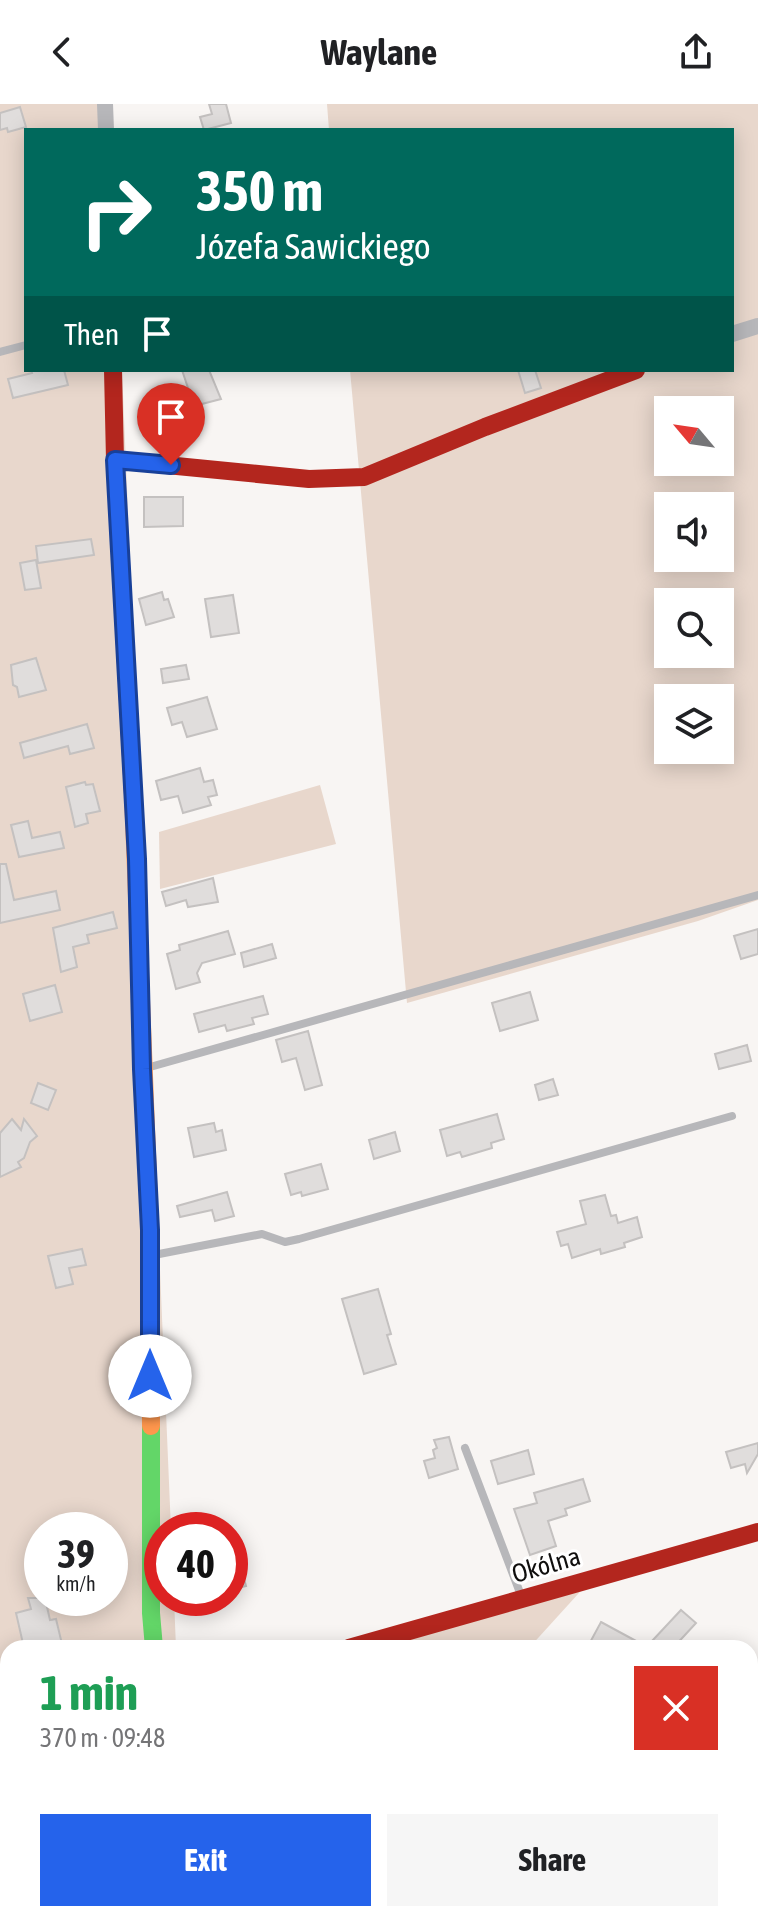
<!DOCTYPE html>
<html lang="en">
<head>
<meta charset="utf-8">
<style>
	body { margin:0; font-family:"Asap Condensed",sans-serif; background:#f6f6f6; color:#202124; height:100vh; display:flex; flex-direction:column; font-size:30px; white-space:nowrap }
	* { box-sizing:border-box; margin:0 }
	p { font-size:26px; color:#757577 }
	.icon { flex:none; width:44px; height:44px; fill:none; stroke:currentColor; stroke-width:2; stroke-linecap:round; stroke-linejoin:round }
	.map { position:relative; flex:1; overflow:hidden }
	.drawer { position:absolute; left:0px; top:1536px; width:758px; height:282px; display:flex; flex-direction:column; background:#fff; border-radius:24px 24px 0 0; box-shadow:0 4px 20px #0003 }
	.drawer>* { flex:none }
	.guide { position:absolute; left:24px; top:24px; width:710px; height:244px; border-radius:0px; box-shadow:0 4px 20px #0003; background:#00695c; color:#fff; overflow:hidden }
	.needle { width:52px; rotate:299deg }
	.fabs { position:absolute; left:654px; top:292px; display:grid; gap:16px }
	.fabs a { display:grid; place-items:center; width:80px; height:80px; border-radius:0px; background:#fff; box-shadow:0 4px 20px #0003; font-size:40px }
	.speed { position:absolute; left:24px; top:1408px; display:flex; gap:16px; font-size:40px; font-weight:700; text-align:center }
	.speed>* { display:grid; place-content:center; width:104px; height:104px; border-radius:50%; background:#fff; box-shadow:0 4px 20px #0003; line-height:1 }
	.speed small { font-size:20px; font-weight:400 }
	.speed .limit { border:12px solid #d22; background:#fff; color:#111 }
	.pin { position:absolute; display:grid; place-items:center; width:68px; height:68px; color:#fff; margin:-82px -34px; border-radius:50% 50% 50% 0; rotate:-45deg; box-shadow:0 0 8px #0007 }
	.pin .icon { rotate:45deg }
	.me { position:absolute; width:88px; margin:-44px; rotate:0deg; stroke-linejoin:round; filter:drop-shadow(0 0 6px #0008) }
	.turn { display:flex; align-items:center; gap:28px; height:168px; padding:0 40px; font-size:36px }
	.turn .icon { width:104px; height:104px; stroke-width:2.5 }
	.turn b { display:block; font-size:56px; line-height:68px }
	.then { display:flex; align-items:center; height:76px; padding:0 40px; background:#0003; gap:16px; font-size:30px }
	.round { display:grid; place-items:center; flex:none; width:84px; height:84px; border-radius:0px; background:#f6f6f6 }
	.head { display:flex; align-items:center; justify-content:space-between; height:136px; padding:0 40px }
	h1 { font-size:48px; font-weight:700; line-height:60px; color:#1e9e55 }
	.action { display:flex; gap:16px; margin-top:auto; padding:16px 40px }
	.action a { flex:1; height:92px; border-radius:0px; background:#2563eb; color:#fff; font-size:32px; font-weight:700; line-height:92px; text-align:center }
	.action a+a { background:#f6f6f6; color:#202124 }
	header { display:flex; justify-content:space-between; align-items:center; height:104px; padding:0 40px; background:#fff; font-size:36px; font-weight:700 }
	.map>svg:first-child { display:block }
</style>
</head>
<body>
<header><svg class="icon" aria-label="back" viewBox="0 0 24 24"><path d="M15 5l-7 7 7 7"/></svg>Waylane<svg class="icon" aria-label="share" viewBox="0 0 24 24"><path d="M12 15V3M7 8l5-5 5 5M5 13v7h14v-7"/></svg></header>
<div class="map">
<svg width="758" height="1817" viewBox="0 0 758 1817">
	<rect width="100%" height="100%" fill="#f8f5f3"/>
	<g fill="#e8d7cc" fill-rule="evenodd">
		<path d="M0,0H111L112,26H26V266H122L171,1426H162V1494H174L176,1544H8V1810H336L343,1817H0ZM42,1426H110V1494H42Z"/>
		<path d="M327,0H758V796L698,817L407,899L350,266H732V26H329ZM668,306H720V358H668ZM668,402H720V454H668ZM668,498H720V550H668ZM668,594H720V646H668Z"/>
		<path d="M320,681L336,740L160,785L159,728Z"/>
		<path d="M598,1468L529,1544H329Z"/>
	</g>
	<g fill="#e0dddc" stroke="#c4c1c0" stroke-width="2">
		<path d="M209,0H226L231,19L204,26L200,13L212,10Z"/>
		<path d="M20,3L26,23L8,28L7,24L0,26V9Z"/>
		<path d="M31,266H64L68,281L13,294L8,275L32,269Z"/>
		<path d="M182,266H209L221,295L194,302Z"/>
		<path d="M518,266H535L541,284L525,289Z"/>
		<path d="M144,393H183V422L144,423Z"/>
		<path d="M91,435L94,451L38,459L36,442Z"/>
		<path d="M36,456L41,484L25,486L20,459Z"/>
		<path d="M162,488L164,496L168,495L174,513L146,521L139,495Z"/>
		<path d="M233,491L239,529L211,533L205,495Z"/>
		<path d="M36,554L46,586L19,593L17,583L13,581L11,561Z"/>
		<path d="M186,561L189,575L163,579L161,565Z"/>
		<path d="M207,593L217,625L187,633L182,618L172,621L167,604Z"/>
		<path d="M87,620L94,644L70,650L68,642L24,654L20,639Z"/>
		<path d="M200,664L204,678L213,676L217,691L208,693L211,701L183,709L178,692L161,696L156,677Z"/>
		<path d="M85,678L86,681L93,680L100,707L86,710L88,719L75,723L66,683Z"/>
		<path d="M28,717L32,734L60,728L64,744L19,753L11,721Z"/>
		<path d="M0,760H6L14,796L56,787L60,806L0,819Z"/>
		<path d="M213,774L218,798L188,803L186,796L166,802L162,788Z"/>
		<path d="M113,808L117,824L87,831L89,839L73,843L77,863L61,868L53,824Z"/>
		<path d="M758,825V850L741,855L734,832Z"/>
		<path d="M228,827L235,850L202,859L197,869L200,878L176,885L167,850L180,846L179,841Z"/>
		<path d="M272,840L276,854L244,863L241,849Z"/>
		<path d="M55,881L62,908L30,917L23,890Z"/>
		<path d="M530,888L538,916L500,927L492,899Z"/>
		<path d="M263,892L268,910L252,914L254,920L227,927L225,921L199,928L194,910Z"/>
		<path d="M308,927L322,981L305,986L296,954L282,958L276,936Z"/>
		<path d="M747,941L751,957L719,965L715,950Z"/>
		<path d="M553,975L558,991L539,996L535,981Z"/>
		<path d="M38,979L56,986L48,1006L31,999Z"/>
		<path d="M497,1010L504,1035L491,1039L492,1044L462,1053L460,1048L447,1052L440,1026Z"/>
		<path d="M12,1015L21,1026L24,1015L37,1032L30,1038L24,1054L18,1058L21,1063L0,1073V1029Z"/>
		<path d="M214,1019L216,1028L222,1026L226,1046L194,1053L188,1024Z"/>
		<path d="M395,1028L400,1047L374,1055L369,1036Z"/>
		<path d="M321,1060L328,1085L302,1092L301,1088L291,1091L285,1070Z"/>
		<path d="M227,1088L234,1112L215,1117L212,1106L180,1113L177,1102Z"/>
		<path d="M605,1091L611,1112L616,1111L618,1119L637,1113L642,1133L624,1139L625,1143L601,1150L600,1145L572,1154L568,1140L561,1142L557,1128L586,1120L580,1097Z"/>
		<path d="M82,1145L86,1161L69,1164L73,1180L56,1184L48,1152Z"/>
		<path d="M378,1185L391,1230L387,1231L396,1260L364,1270L342,1195Z"/>
		<path d="M449,1333L458,1365L429,1374L424,1357L435,1354L433,1346L437,1344L434,1336Z"/>
		<path d="M758,1339V1350L747,1369L745,1360L731,1364L726,1348Z"/>
		<path d="M528,1346L534,1370L498,1380L491,1357Z"/>
		<path d="M583,1375L590,1397L565,1405L567,1411L548,1417L556,1442L530,1451L514,1405L537,1399L534,1389Z"/>
		<path d="M235,1440L246,1482L230,1486V1441Z"/>
		<path d="M28,1494H45L50,1516L56,1515L62,1540L24,1544L16,1509L31,1505Z"/>
		<path d="M681,1506L696,1519L673,1544H659L652,1537Z"/>
		<path d="M601,1518L649,1544H587Z"/>
	</g>
	<g fill="none" stroke-linecap="round" stroke-linejoin="round">
		<g stroke="#b7b7ba" stroke-width="8">
			<path d="M0,248L26,241"/>
			<path d="M143,965L758,791"/>
			<path d="M154,1151L262,1130L285,1138L299,1135L732,1012"/>
			<path d="M465,1344L522,1494"/>
		</g>
		<g stroke="#b7b7ba" stroke-width="16">
			<path d="M105,0L106,26"/>
			<path d="M732,230L758,222"/>
		</g>
		<path stroke="#63d668" stroke-width="18" d="M151,1322V1509L154,1544"/>
		<path stroke="#ff974d" stroke-width="18" d="M133,690L150,1126L151,1322"/>
		<g stroke="#b3261e" stroke-width="18">
			<path d="M113,266L115,356L133,690"/>
			<path d="M115,356L309,375L364,373L485,323L636,266"/>
			<path d="M349,1544L758,1428"/>
			<path d="M0,1641L8,1639"/>
		</g>
	</g>
	<g fill="none" stroke-linecap="round" stroke-linejoin="round">
		<g stroke="#184099" stroke-width="20">
			<path id="route" d="M150,1272V1126L142,965L137,755L115,356L171,361"/>
		</g>
		<use href="#route" stroke="#2563eb" stroke-width="14"/>
	</g>
	<g text-anchor="middle" stroke-width="6" stroke-linejoin="round" paint-order="stroke">
		<g font-size="26" fill="#100f0e" stroke="#fff">
			<text transform="translate(546 1461) rotate(-16)" y="9">Okólna</text>
		</g>
	</g>
</svg>
<div class="fabs">
<a><svg class="needle" viewBox="-14 -14 28 28"><path d="M0-13l5 13h-10z" fill="#e53935"/><path d="M0 13l5-13h-10z" fill="#757577"/></svg></a>
<a><svg class="icon" aria-label="sound" viewBox="0 0 24 24"><path d="M4 9h4l5-4v14l-5-4H4zM17 9q2 3 0 6"/></svg></a>
<a><svg class="icon" aria-label="search" viewBox="0 0 24 24"><circle cx="10" cy="10" r="6"/><path d="M15 15l6 6"/></svg></a>
<a><svg class="icon" aria-label="layers" viewBox="0 0 24 24"><path d="M12 4l9 5-9 5-9-5zM3 14l9 5 9-5"/></svg></a>
</div>
<div class="speed"><div>39<small>km/h</small></div><div class="limit">40</div></div>
<div class="pin" style="left:171px;top:361px;background:#d93025"><svg class="icon" aria-label="arrive" viewBox="0 0 24 24"><path d="M6 21V4h12l-3 4 3 4H6"/></svg></div>
<svg class="me" style="left:150px;top:1272px" viewBox="-20 -20 40 40"><circle r="19" fill="#fff"/><path d="M0-13L10 11 0 6-10 11z" fill="#2563eb"/></svg>
<div class="guide">
<div class="turn"><svg class="icon" aria-label="right" viewBox="0 0 24 24"><path d="M7 20v-9h11M14 6l5 5-5 5"/></svg><div><b>350 m</b>Józefa Sawickiego</div></div>
<div class="then">Then<svg class="icon" aria-label="arrive" viewBox="0 0 24 24"><path d="M6 21V4h12l-3 4 3 4H6"/></svg></div>
</div>
<section class="drawer">
<div class="head"><div><h1>1 min</h1><p>370 m · 09:48</p></div><a class="round" style="background:#d93025;color:#fff"><svg class="icon" aria-label="close" viewBox="0 0 24 24"><path d="M6 6l12 12M18 6L6 18"/></svg></a></div>
<div class="action"><a>Exit</a><a>Share</a></div>
</section>
</div>
</body>
</html>
